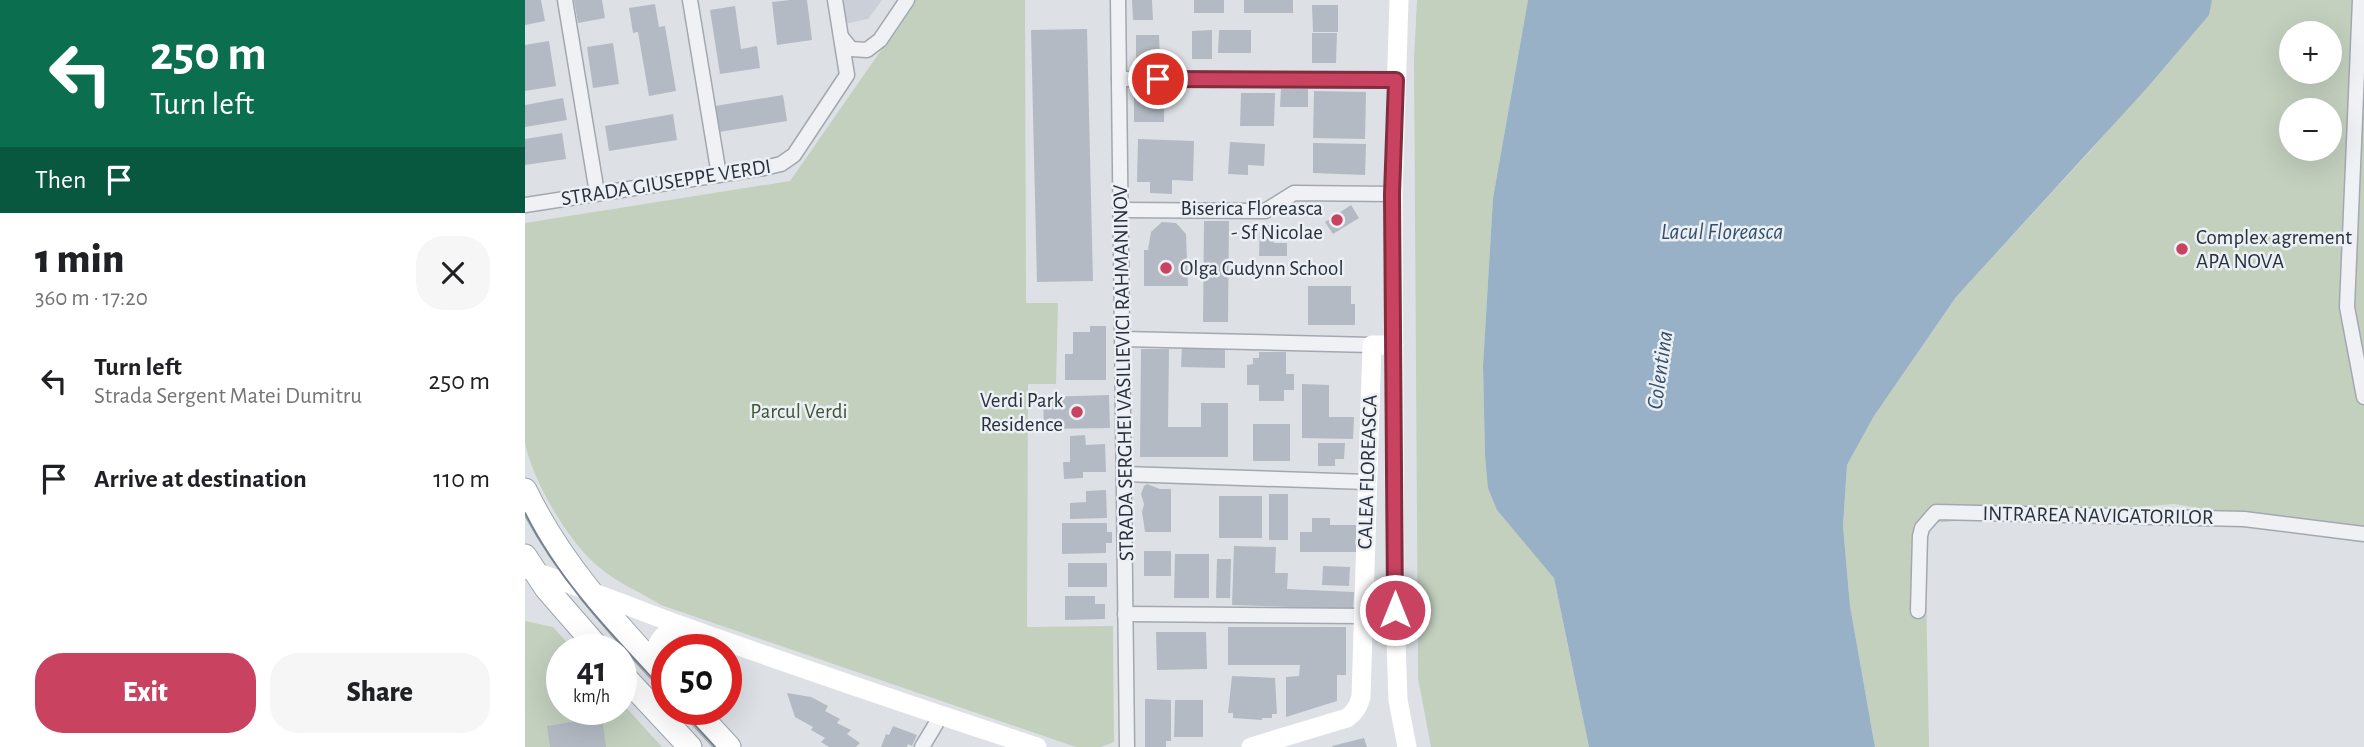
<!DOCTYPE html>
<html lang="en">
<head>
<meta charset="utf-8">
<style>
	body { margin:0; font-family:"Alegreya Sans",sans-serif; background:#f6f6f6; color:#202124; height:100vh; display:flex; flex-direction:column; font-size:26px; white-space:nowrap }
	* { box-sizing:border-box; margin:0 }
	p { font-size:23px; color:#757577 }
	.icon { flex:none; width:38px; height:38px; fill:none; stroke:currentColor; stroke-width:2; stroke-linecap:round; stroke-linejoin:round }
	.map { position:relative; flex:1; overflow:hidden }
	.details { display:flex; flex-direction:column; background:#fff; width:525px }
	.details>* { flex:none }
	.top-card { background:#0b6e4f; color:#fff; overflow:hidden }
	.tools { position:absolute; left:1754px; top:21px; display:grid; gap:14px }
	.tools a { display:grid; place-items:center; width:63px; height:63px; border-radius:50%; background:#fff; box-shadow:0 7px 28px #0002; font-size:35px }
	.speed { position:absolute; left:21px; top:634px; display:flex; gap:14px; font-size:35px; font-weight:700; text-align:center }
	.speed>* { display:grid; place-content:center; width:91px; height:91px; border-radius:50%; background:#fff; box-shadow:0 7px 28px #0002; line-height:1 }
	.speed small { font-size:18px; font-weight:400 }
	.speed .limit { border:10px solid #d22; background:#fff; color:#111 }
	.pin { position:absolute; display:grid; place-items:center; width:60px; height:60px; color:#fff; margin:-30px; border:4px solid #fff; border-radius:50%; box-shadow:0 2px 7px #0007 }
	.me { position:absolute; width:77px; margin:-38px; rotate:0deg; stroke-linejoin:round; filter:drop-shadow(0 0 5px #0008) }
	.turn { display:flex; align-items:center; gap:24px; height:147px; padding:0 35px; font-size:32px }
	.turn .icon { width:91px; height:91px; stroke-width:2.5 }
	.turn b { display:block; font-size:49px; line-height:60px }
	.then { display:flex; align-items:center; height:66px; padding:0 35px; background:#0003; gap:14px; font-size:26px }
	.round { display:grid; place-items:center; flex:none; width:74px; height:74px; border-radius:28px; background:#f6f6f6 }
	.overview { display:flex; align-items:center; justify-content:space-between; height:119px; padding:0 35px }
	h1 { font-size:42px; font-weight:800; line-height:52px }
	.cta { display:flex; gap:14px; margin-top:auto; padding:14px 35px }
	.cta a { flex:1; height:80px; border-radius:28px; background:#c94360; color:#fff; font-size:28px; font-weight:800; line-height:80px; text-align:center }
	.cta a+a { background:#f6f6f6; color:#202124 }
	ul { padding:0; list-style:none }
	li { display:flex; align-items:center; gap:21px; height:98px; padding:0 35px }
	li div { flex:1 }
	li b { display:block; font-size:26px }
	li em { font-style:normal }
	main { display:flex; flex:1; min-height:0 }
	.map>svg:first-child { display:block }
</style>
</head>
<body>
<main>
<section class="details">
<div class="top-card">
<div class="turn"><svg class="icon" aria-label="left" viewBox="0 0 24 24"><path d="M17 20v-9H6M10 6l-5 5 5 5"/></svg><div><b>250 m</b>Turn left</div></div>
<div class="then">Then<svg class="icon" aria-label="arrive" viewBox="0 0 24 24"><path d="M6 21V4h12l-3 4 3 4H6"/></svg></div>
</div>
<div class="overview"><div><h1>1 min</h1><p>360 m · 17:20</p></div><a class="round"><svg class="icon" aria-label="close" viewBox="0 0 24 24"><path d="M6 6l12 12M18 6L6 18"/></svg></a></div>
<ul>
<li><svg class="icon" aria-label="left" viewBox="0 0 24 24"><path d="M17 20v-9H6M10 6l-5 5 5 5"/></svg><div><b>Turn left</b><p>Strada Sergent Matei Dumitru</p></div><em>250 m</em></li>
<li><svg class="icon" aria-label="arrive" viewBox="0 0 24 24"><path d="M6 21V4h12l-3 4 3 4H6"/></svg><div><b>Arrive at destination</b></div><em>110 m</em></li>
</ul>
<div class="cta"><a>Exit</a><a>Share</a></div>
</section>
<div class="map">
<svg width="1839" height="747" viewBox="0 0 1839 747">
	<rect width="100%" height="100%" fill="#dde1e6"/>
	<path fill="#cbd0d8" d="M310,0H357L343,19L314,25Z"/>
	<g fill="#c3d0be" fill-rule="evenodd">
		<path d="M391,0H500L501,303H533L531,384H503L502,627L588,626L589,742L576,747H551L136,605C117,593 93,583 75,568C45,545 7,480 0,443V223L265,181Z"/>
		<path d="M892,0H1003L968,198L958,366L960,455L1029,578L1064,747H906L893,678L889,59Z"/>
		<path d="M1687,0H1839V534L1649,504L1406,523L1400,532L1404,747H1350L1325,606L1318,526L1322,465L1349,416L1431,297L1566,150L1683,15ZM1766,33H1804V72H1766ZM1766,110H1804V149H1766Z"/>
		<path d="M0,621L28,627L48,649H37V709H96V702L137,747H0Z"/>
	</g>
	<path fill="#98b1c6" d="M1003,0H1687L1684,15L1621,89L1431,297L1349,416L1322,465L1318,526L1325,606L1350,747H1064L1029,578L972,510L963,488L960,455L958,366L968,198Z"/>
	<g fill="#b4bac3">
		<path d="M0,0H16L20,21L0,25Z"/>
		<path d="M49,0H77L80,18L53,23Z"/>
		<path d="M265,0H282L287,40L252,45L247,2Z"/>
		<path d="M607,0H627L628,20H608Z"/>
		<rect x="669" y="0" width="30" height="13"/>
		<rect x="719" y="0" width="49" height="13"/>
		<path d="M130,4L134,27L140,26L151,91L124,96L113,32L108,33L104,8Z"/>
		<path d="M787,5H813V32H788Z"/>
		<path d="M210,6L216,49L232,46L235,68L195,74L185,10Z"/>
		<path d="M562,29L568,281L512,282L506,30Z"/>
		<path d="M687,30V59H667V31Z"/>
		<path d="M694,30H726V53H693Z"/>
		<path d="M787,33H812L811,63H787Z"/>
		<path d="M611,35H634L635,59H611Z"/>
		<path d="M24,41L31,86L0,91V45Z"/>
		<path d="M88,43L94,84L68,88L62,47Z"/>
		<rect x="609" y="89" width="30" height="33"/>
		<path d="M756,89H783V107H755Z"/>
		<path d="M789,91L841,92L840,139L788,138Z"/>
		<path d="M716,93H750L749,126H715Z"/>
		<path d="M258,95L262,121L194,132L190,106Z"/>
		<path d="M38,98L42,120L0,127V105Z"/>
		<path d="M148,114L152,140L84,151L80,126Z"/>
		<path d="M37,133L41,159L0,165V139Z"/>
		<path d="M613,139L669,141L668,181L647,180V194L625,193V182H612Z"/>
		<path d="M705,142L740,144L739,166L723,165V175L703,174Z"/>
		<path d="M788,143L841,144L840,175L788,173Z"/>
		<path d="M826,205L834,218L808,234L800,222Z"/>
		<path d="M679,221H704L703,322H678Z"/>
		<path d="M637,222L651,223L661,234L663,286H619V250H623L626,232Z"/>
		<path d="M735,225H749V243H762V256H734Z"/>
		<path d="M783,286H826V304H830V325H783Z"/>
		<path d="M565,326H581V380H540V354H548V332H565Z"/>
		<path d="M657,346L700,347V368L656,367Z"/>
		<path d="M616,349H644L643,427H676V403H703V457H615Z"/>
		<path d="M734,352H761V374H769V390H759V401H734V385H722V365L728,364V358H734Z"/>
		<path d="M777,384L804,385V417H829L828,439L777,438Z"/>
		<path d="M584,395L585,428L519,429L518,397Z"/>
		<rect x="728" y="424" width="37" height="37"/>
		<path d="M560,435L561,445L580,444L581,472H558V478L539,479L538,462H545V436Z"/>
		<path d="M793,443H820L819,459H810V466H793Z"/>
		<path d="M622,484L635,489H646V532H620L617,512L619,504L616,494L619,486Z"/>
		<path d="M581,490L582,518L545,519V503L561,502V491Z"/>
		<rect x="744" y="494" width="19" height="46"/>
		<rect x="694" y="496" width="43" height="42"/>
		<path d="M787,518H805V525H831V552H775V532H787Z"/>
		<path d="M537,523H582V532H587V543H581V553L537,554Z"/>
		<path d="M709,546L751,547L750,573H763L762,589L829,592L828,609L707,605Z"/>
		<rect x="619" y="551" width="27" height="25"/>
		<path d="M650,554H684V598H649Z"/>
		<path d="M692,559H706L705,598H691Z"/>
		<rect x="543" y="563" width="39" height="24"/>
		<path d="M798,566L825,567L824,586L797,585Z"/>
		<path d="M540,596H570V604H580V619L540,620Z"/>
		<path d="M703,627H821V675H812V701L761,717V677L774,676L775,665H703Z"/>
		<path d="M631,632H681L682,669L632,670Z"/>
		<path d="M201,659L215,664L207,705L201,709Z"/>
		<path d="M707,676L750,678L752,714H747V718H737V720L708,718V713H703Z"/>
		<path d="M262,693L286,697L303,706L300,711L315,719L312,723L326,730L322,734L335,743L331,747H304L296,742L300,738L286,730L288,727L270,717Z"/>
		<path d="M620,699L646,700V741H641V747H620Z"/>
		<path d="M650,700H678V737H649Z"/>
		<path d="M58,709H76L81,747H25L22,726L60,720Z"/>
		<path d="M368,726L392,735L387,746L383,744L382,747H356L361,734L364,735Z"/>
		<path d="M839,738L842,747H808L807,746Z"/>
	</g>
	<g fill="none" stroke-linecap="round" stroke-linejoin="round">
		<g stroke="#a3a8b0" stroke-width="17">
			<g id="street">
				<path d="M40,0L72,193"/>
				<path d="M165,0L194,175"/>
				<path d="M593,0L602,747"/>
				<path d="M1835,0L1822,307L1839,397"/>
				<path d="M317,38L326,49L342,50L355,40L382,0"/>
				<path d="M594,79L871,80"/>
				<path d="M0,205L239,168L256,164L269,155L322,75L310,0"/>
				<path d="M596,210L740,211L769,193L868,194"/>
				<path d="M598,339L847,345"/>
				<path d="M599,474L842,482"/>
				<path d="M1393,611L1395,536L1397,528L1411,512L1719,519L1839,534"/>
				<path d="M600,614L837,616"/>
				<path d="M397,747L415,717"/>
			</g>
		</g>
		<g stroke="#9ca6b1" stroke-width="25">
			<g id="primary">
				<path d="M0,490C35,563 88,620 142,679"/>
				<path d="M0,556L21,588L74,649"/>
				<path d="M96,673L165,747"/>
				<path d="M169,709L204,747"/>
			</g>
		</g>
		<use href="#street" stroke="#eff1f5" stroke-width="14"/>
		<g stroke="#fff" stroke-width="19">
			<path d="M874,0L868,194L870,610L873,700L882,747"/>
			<path d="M4,570C55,586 104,607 154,625C273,667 392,708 512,747"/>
			<path d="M128,664C129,644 137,634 154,625"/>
			<path d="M726,747L822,718C830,712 833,707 836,697L847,345H869"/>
		</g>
		<use href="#primary" stroke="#fff" stroke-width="23"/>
		<g stroke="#77818f" stroke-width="2">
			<path d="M0,513C35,583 89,637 142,694"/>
			<path d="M155,709L190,747"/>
		</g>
	</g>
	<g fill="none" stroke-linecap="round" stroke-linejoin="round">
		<g stroke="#832c3e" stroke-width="18">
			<path id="route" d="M633,79L871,80L867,194L870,610"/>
		</g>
		<use href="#route" stroke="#c94360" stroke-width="12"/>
	</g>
	<g fill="#c94360" stroke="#ecf0f4" stroke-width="2.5">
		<circle cx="812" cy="220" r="7"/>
		<circle cx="1657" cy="249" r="7"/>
		<circle cx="641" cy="268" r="7"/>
		<circle cx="552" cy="412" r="7"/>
	</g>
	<g text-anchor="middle" stroke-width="5" stroke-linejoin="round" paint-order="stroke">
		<g font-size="21" fill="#27303c" stroke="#ecf0f4">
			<text transform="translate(141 182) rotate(-9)" y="7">STRADA GIUSEPPE VERDI</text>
			<text transform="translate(598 373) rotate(-91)" y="7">STRADA SERGHEI VASILIEVICI RAHMANINOV</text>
			<text transform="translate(842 472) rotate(-88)" y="7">CALEA FLOREASCA</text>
			<text transform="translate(1573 515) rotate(1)" y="7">INTRAREA NAVIGATORILOR</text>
		</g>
		<g font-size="21" fill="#27303c" stroke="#ecf0f4" text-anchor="end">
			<text x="798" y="215">Biserica Floreasca<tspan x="798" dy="24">- Sf Nicolae</tspan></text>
			<text x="1671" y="244" text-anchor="start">Complex agrement<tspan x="1671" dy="24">APA NOVA</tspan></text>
			<text x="655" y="275" text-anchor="start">Olga Gudynn School</text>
			<text x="538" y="407">Verdi Park<tspan x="538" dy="24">Residence</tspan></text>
		</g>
		<g font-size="21" fill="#3d5734" stroke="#ecf0f4">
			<text x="274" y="418">Parcul Verdi</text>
		</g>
		<g font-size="23" font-style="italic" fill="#32516e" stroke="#ecf0f4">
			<text x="1197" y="239">Lacul Floreasca</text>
			<text transform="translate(1134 370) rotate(-82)" y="8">Colentina</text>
		</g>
	</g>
</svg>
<div class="tools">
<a>+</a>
<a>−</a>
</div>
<div class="speed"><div>41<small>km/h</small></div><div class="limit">50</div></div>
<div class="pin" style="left:633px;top:79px;background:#d93025"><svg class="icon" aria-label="arrive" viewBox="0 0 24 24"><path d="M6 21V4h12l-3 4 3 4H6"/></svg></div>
<svg class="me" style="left:870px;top:610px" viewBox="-20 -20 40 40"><circle r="17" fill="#c94360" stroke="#fff" stroke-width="3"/><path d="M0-11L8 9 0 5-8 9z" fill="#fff"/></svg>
</div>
</main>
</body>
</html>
